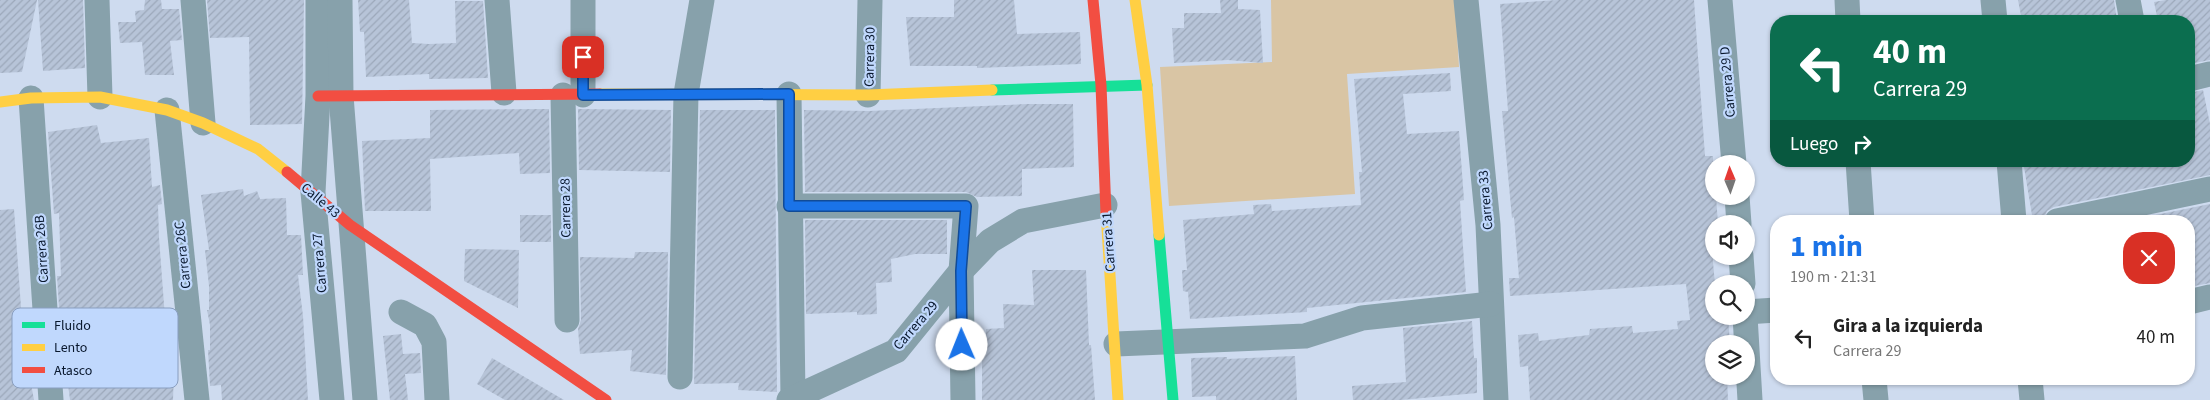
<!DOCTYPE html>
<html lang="es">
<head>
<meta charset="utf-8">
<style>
	body { margin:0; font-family:"Source Sans 3",sans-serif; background:#f2f2f2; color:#222; height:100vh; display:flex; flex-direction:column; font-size:19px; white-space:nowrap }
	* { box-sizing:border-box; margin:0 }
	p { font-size:16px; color:#767676 }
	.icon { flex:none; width:28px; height:28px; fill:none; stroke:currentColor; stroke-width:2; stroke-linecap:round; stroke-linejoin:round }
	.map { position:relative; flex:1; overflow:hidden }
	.details { position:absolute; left:1770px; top:215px; width:425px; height:170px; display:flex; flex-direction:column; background:#fff; border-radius:20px; box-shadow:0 1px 4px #0004 }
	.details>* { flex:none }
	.banner { position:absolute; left:1770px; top:15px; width:425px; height:152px; border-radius:20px; box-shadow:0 1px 4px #0004; background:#0b6e4f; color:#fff; overflow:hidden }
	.needle { width:32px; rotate:358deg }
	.fabs { position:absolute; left:1705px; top:155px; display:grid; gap:10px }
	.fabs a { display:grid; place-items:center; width:50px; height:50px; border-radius:50%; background:#fff; box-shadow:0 1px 4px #0004; font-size:25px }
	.pin { position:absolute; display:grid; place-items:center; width:42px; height:42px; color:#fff; margin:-21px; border-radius:10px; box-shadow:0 2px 8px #0006 }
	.me { position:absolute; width:55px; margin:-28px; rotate:359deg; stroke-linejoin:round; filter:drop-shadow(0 0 4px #0008) }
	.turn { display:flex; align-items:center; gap:18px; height:105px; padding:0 20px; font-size:22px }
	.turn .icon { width:65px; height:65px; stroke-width:2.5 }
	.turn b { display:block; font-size:35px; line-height:42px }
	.then { display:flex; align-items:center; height:48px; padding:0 20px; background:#0003; gap:10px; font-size:19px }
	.round { display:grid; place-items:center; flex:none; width:52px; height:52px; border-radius:20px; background:#f2f2f2 }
	.summary { display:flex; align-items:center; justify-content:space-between; height:85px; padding:0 20px }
	h1 { font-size:30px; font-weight:700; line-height:38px; color:#1a73e8 }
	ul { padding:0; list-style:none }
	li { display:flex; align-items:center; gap:15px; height:75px; padding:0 20px }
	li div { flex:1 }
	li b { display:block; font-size:19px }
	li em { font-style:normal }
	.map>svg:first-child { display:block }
</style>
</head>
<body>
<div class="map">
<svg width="2210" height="400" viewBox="0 0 2210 400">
	<defs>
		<pattern id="building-hatch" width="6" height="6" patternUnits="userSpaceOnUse" patternTransform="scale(1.25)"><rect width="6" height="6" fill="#b7c4d8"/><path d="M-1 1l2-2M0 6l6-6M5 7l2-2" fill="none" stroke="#9ca8ba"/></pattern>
	</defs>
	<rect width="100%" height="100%" fill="#cedbef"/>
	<path fill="#d9c5a4" d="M1271,0H1455L1459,67L1347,74L1355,194L1169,206L1160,67L1272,62Z"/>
	<g fill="url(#building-hatch)">
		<path d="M0,0H37L22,72L0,73Z"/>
		<path d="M38,0H83L85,68L43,71Z"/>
		<path d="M145,0H161L162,9H179L182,40L170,41L174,75H145L142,42L120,43L118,22H136L135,11L144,10Z"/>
		<path d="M207,0H304L302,124L250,125L249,37L210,38Z"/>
		<path d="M358,0H409L412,43L429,44L456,43L455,1H483L488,78L429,79V74L366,77L364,32H360Z"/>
		<path d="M954,0H1014L1017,34L1080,32L1081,64L977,68V66H910L906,17H954Z"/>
		<path d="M1220,0H1238V9L1260,10L1263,63L1228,60L1174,63L1172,28H1184V13H1221Z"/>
		<path d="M1557,0H1694L1705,156H1713L1714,196H1716L1718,224H1714V240H1711L1715,284L1714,316L1728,317L1730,344H1714V376H1727L1728,400H1530L1528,366L1520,367L1518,335L1538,333L1539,341L1589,335L1590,329L1632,326L1633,333L1678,329L1677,321L1690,320L1686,284L1510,296L1509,278H1519L1514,217L1512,218L1502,111H1508L1500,4Z"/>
		<path d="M2018,0H2114L2117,21H2022Z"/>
		<path d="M2166,0H2210V60L2189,64V21H2158L2154,2Z"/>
		<path d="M1450,73L1451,91L1403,94L1407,134L1459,131L1464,200L1460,201L1466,292L1307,308V312L1190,319L1188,292L1183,291L1182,270H1187L1183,220L1254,214L1253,205L1271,204L1272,211L1361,205L1359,172H1362L1354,79Z"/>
		<path d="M2203,90L2210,124V175L2054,207L2047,211L2043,221H2033L2023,161H2189V93Z"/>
		<path d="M1028,104H1073L1074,167L1022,169V196L977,197L966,192H805L804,110L869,111Z"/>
		<path d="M549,109L550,173L520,174L519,153L430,159L431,211H365L362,141L430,138V110Z"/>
		<path d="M578,109L671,110L670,172L579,170Z"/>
		<path d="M700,110H775L777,392L738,390L739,383L694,384Z"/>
		<path d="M97,125L101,143L149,138L152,187L160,185L162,204L158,205L159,237L169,372L174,371L173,400H70L60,322L57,276H61L59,213L54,214L48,132Z"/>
		<path d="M243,189L244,196L257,191L260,199L286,198L287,235H301L303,275H298L303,316L308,400H222L221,385L210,386L208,350H210V325L207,310H209V286L205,250H209L201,195Z"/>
		<path d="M2210,204V283L2189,287V221H2126Z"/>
		<path d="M14,209L22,321H28V348L33,378H30L34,400H0V210Z"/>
		<rect x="520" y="215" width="31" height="27"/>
		<path d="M805,220H947V254H915L891,259L892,282L876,283L877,314L857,315V312L806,314Z"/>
		<path d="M465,249L519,250L518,308L464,281Z"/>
		<path d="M635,252H668L666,375L630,371L632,350L580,354L578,329L581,320L580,257L634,258Z"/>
		<path d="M1032,270H1086L1089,345H1091L1095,400H982V348L986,347V329L1004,328L1003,304L1034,305Z"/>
		<path d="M1472,321L1474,358H1477V393L1401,400H1353L1352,386L1406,382L1403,328Z"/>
		<path d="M401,334L403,354L420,353L421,373L405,374L408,400H390L383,336Z"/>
		<path d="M1295,356L1297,400H1216V396L1192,397L1191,358L1227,357V359Z"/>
		<path d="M492,358L564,400H505L477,384Z"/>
	</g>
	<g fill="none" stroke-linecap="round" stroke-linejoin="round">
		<g stroke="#87a1ab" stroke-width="25">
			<path d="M97,0L100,97"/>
			<path d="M193,0L203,123"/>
			<path d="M318,0V96L313,192L332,400"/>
			<path d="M340,0L341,96L365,400"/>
			<path d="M497,0L504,93"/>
			<path d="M1466,0L1488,225L1496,400"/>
			<path d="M1720,0L1734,164"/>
			<path d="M1847,0L1848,21"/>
			<path d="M1993,0L1995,21"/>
			<path d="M2128,0L2132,21"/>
			<path d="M2189,79L2210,74"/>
			<path d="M789,94L793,398"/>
			<path d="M563,95L567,320"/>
			<path d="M583,95V0"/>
			<path d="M868,95L870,0"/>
			<path d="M31,98L51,400"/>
			<path d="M167,110L197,400"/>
			<path d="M1858,161L1862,221"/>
			<path d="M2009,161L2014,221"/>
			<path d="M1737,196L1739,224"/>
			<path d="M789,206H966L961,271L963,400"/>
			<path d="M2057,221L2210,189"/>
			<path d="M1741,256L1743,284"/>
			<path d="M2189,302L2210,297"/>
			<path d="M401,312L425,325L434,342L437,400"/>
			<path d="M1746,312L1776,310"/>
			<path d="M1745,316L1750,400"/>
			<path d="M1116,344L1305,336L1362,318L1491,304"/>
			<path d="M680,377L686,94L702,0"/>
			<path d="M1874,379L1876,400"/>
			<path d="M2030,379L2032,400"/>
			<path d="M789,400L896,351L961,271L990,241L1023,221L1105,205"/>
		</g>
		<g stroke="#16e098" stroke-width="11">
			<path d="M992,90L1147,85"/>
			<path d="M1159,235L1173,400"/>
		</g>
		<g stroke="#ffcf43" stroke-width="11">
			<path d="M1135,0L1147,85L1159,235"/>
			<path d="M600,94L868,95L992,90"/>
			<path d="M0,102L31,98L100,97L167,110L203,123L258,149L287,172"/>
			<path d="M1106,213L1118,400"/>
		</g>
		<g stroke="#f24e42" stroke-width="11">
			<path d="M1093,0L1101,85L1106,213"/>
			<path d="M318,96L600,94"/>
			<path d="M287,172L350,225L606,400"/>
		</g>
	</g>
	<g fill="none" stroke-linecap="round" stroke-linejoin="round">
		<g stroke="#114b97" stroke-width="12">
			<path id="route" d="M583,57V95L789,94V206H966L961,271L962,345"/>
		</g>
		<use href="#route" stroke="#1a73e8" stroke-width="9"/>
	</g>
	<g text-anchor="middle" stroke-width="4.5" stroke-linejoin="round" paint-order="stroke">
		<g font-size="14" fill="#09182e" stroke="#c0d8fd">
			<text transform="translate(869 57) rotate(-89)" y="5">Carrera 30</text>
			<text transform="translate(1727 82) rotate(-95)" y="5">Carrera 29 D</text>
			<text transform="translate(321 200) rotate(40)" y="5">Calle 43</text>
			<text transform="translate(1485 200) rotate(-95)" y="5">Carrera 33</text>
			<text transform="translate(565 208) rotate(-91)" y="5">Carrera 28</text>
			<text transform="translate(1108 242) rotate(-94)" y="5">Carrera 31</text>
			<text transform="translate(41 249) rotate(-94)" y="5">Carrera 26B</text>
			<text transform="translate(182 255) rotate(-96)" y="5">Carrera 26C</text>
			<text transform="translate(319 263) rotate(-95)" y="5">Carrera 27</text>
			<text transform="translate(915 325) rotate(-49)" y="5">Carrera 29</text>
		</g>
	</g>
	<rect x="12" y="308" width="166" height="80" rx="8" fill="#c0d8fd" stroke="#899ebf" stroke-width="1"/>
	<rect x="22" y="322" width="23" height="6" fill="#16e098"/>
	<rect x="22" y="344" width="23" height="7" fill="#ffcf43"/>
	<rect x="22" y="367" width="23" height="6" fill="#f24e42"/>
	<g font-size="14" fill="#09182e">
		<text x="54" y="330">Fluido</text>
		<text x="54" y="352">Lento</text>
		<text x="54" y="375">Atasco</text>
	</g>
</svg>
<div class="fabs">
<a><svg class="needle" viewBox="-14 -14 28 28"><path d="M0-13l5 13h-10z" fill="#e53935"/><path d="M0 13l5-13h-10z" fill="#767676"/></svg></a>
<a><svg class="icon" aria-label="sound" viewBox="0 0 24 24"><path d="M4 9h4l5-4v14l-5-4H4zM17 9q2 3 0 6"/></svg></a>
<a><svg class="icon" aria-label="search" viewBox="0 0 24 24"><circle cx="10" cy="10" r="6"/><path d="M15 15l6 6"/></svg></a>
<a><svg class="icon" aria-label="layers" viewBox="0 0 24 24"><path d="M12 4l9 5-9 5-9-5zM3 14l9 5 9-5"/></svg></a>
</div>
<div class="pin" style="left:583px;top:57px;background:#d93025"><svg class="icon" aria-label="arrive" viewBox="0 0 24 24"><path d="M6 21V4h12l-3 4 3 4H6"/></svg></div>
<svg class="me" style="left:962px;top:345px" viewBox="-20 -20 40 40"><circle r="19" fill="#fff"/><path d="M0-13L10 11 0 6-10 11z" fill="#1a73e8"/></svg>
<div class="banner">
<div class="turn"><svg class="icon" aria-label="left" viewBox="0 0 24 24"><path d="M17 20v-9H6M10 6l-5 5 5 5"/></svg><div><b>40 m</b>Carrera 29</div></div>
<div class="then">Luego<svg class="icon" aria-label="right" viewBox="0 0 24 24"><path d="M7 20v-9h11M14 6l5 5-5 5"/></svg></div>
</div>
<section class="details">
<div class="summary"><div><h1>1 min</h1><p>190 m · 21:31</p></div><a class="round" style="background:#d93025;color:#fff"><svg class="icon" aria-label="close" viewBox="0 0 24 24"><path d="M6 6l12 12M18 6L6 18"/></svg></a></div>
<ul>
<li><svg class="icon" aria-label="left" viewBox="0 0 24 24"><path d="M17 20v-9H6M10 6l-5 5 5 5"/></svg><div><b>Gira a la izquierda</b><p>Carrera 29</p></div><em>40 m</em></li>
</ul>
</section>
</div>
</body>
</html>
